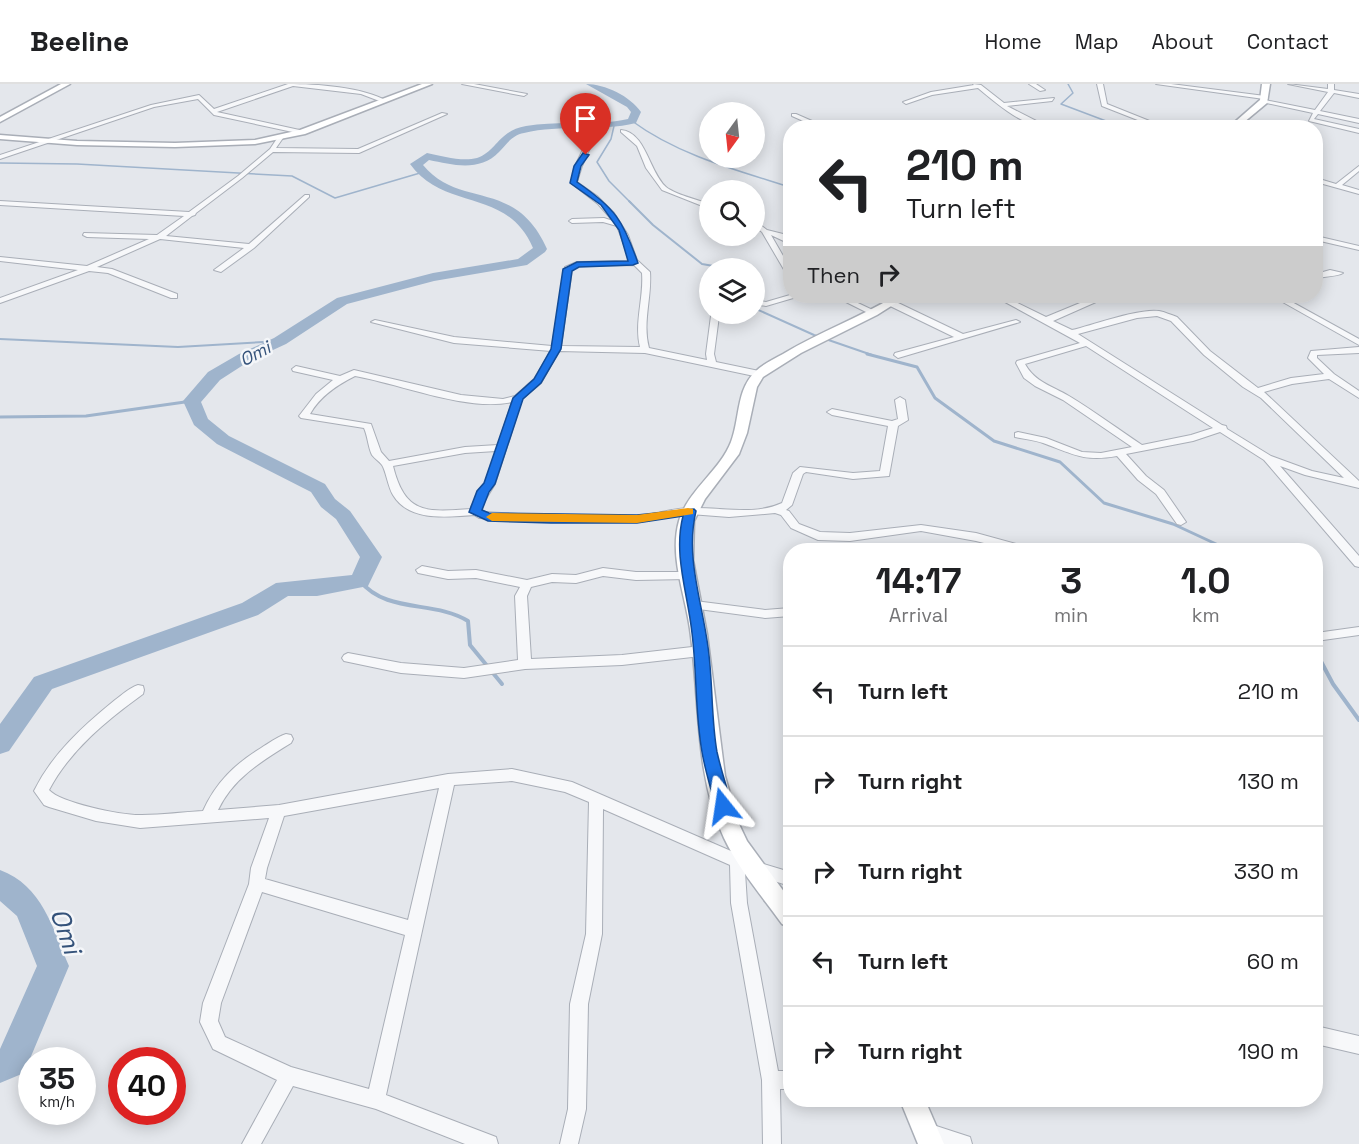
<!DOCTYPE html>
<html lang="en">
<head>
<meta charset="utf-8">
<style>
	body { margin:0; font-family:"Space Grotesk",sans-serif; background:#f6f6f6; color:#202124; height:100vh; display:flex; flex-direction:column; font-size:22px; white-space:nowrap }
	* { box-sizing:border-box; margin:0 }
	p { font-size:20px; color:#757577 }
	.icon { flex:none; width:33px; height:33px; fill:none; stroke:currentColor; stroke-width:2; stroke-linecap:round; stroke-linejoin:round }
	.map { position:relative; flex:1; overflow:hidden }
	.details { position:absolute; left:783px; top:459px; width:540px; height:564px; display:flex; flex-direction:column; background:#fff; border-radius:24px; box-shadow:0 3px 15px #0003 }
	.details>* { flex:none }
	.hud { position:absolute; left:783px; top:36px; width:540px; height:183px; border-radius:24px; box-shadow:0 3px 15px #0003; background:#fff; color:#202124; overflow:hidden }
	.needle { width:39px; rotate:195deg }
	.buttons { position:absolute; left:699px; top:18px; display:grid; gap:12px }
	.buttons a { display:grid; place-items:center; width:66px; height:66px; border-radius:50%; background:#fff; box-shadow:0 3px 15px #0003; font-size:30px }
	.speed { position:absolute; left:18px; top:963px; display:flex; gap:12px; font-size:30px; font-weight:700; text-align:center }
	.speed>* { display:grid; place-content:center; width:78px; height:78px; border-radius:50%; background:#fff; box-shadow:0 3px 15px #0003; line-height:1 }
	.speed small { font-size:15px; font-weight:400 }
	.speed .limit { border:9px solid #d22; background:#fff; color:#111 }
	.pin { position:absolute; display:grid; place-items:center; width:51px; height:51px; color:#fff; margin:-62px -26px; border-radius:50% 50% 50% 0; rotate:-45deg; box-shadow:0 0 6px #0007 }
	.pin .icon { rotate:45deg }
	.me { position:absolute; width:66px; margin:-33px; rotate:345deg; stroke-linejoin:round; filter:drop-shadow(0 0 4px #0008) }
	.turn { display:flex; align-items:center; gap:21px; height:126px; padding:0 24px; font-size:27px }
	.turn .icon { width:78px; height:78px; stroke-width:2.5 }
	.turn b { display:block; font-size:42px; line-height:51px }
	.then { display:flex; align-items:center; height:57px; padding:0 24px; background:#0003; gap:12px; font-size:22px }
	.eta { display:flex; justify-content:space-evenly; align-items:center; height:102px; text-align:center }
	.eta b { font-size:36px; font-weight:700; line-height:42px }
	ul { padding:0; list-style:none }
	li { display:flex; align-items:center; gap:18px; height:90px; padding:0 24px; border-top:2px solid #e0e0e0 }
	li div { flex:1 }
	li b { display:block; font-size:22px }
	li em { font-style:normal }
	header { display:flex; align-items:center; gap:36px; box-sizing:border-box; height:84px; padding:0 30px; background:#fff; border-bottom:2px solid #e0e0e0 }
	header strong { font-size:28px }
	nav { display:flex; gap:33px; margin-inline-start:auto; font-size:21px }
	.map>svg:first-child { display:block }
</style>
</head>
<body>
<header>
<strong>Beeline</strong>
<nav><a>Home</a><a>Map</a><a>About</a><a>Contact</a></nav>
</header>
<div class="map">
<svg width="1359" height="1060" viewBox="0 0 1359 1060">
	<rect width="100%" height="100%" fill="#e4e7ec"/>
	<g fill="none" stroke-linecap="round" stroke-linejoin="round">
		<g stroke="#9fb4cc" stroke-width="1.5">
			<path d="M1068,0L1073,9L1061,20L1114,40"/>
			<path d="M632,37C678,71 736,86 790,103"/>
			<path d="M614,42L611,55L597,78L609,97L631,119"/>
			<path d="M0,79L77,80L292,92L335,114L420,89"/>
		</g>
		<g stroke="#9fb4cc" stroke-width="2">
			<path d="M629,117L653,141L702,180L725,184"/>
			<path d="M754,224L814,251L872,271"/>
			<path d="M0,255L178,263L280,257"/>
		</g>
		<g stroke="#9fb4cc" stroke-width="3">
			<path d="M867,270L917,283L935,314L994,357L1060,378L1104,419L1173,440L1229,466"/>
			<path d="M0,333L86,332L192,317"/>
		</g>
		<g stroke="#9fb4cc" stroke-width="4">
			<path d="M360,497C387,530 434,516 468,537L470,561L502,600"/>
			<path d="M1316,568L1333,600L1359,636"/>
		</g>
		<g fill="#9fb4cc" fill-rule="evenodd">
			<path d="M586,0C605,0 630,12 641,28L636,39C599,48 561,40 524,49C512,51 507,60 499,68C480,88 453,81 429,76L423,81C460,126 515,93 547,165L545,168L527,181L434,197L347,220L286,260L251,276L220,296L201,318L208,335L229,352L325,400L335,415L350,427L382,473L368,502L317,512H288L258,531L52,605L9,667L0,670V640L34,593L242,519L276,499L352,491L360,473L336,435L321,423L311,408L217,360L194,341L183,317L208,288L239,270L274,254L337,214L433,189L518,175L533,164C507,103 445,128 410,80L427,69C442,72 462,78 477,74C497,67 498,47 526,42C560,36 594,43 628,35L631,28L627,23Z"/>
			<path d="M0,786C42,801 53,845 69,882L24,989L0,999V965L37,882L17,832L0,817Z"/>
		</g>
		<g stroke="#a9aeb7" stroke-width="2">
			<g id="street">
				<path d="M288,0C317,0 362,3 387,17L382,18L361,10L293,2L217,28L304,47L302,50L214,31L198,15L154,23L0,75V71L151,21L199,11L214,25Z"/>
				<path d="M462,0H474L527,10L524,12Z"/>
				<path d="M973,0L981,1L1004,19L1054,14L1052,17L1007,22L1050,44C1024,44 996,19 978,4L932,11L906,20L903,18L931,8L974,1Z"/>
				<path d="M1029,0H1036L1045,6L1040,7Z"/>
				<path d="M1097,0H1103L1107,20L1167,44H1158L1102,22Z"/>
				<path d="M1156,0H1171L1265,12L1268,14L1265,16L1315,26L1328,8L1288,0L1328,5V0H1334V6L1359,10V14L1334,9L1320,27L1359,35V39L1318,30L1314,35L1359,45V49L1309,37L1313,29L1262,18L1264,15Z"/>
				<path d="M442,29L447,30L359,69L273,68L242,94L196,129L195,131L192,132L166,152L249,160L305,111H309V113L254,164L221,188L214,186L244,164L160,155L97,183L112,185L177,210V214H171L108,189L89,187L0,219V214L78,186L0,177V173L87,182L149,155L87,153L83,151L84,149L157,151L184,132L0,121V117L189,128L238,92L270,65L278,53L283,54L276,64L358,65Z"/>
				<path d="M792,30H796L828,44H819L792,32Z"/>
				<path d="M1124,41L1128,44H1121Z"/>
				<path d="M621,46C646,48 649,88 666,103C674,110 698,116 710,120V125L662,106L646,84L637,62L621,48Z"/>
				<path d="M1316,46L1319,50L1316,52Z"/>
				<path d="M592,51L595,53L582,82L577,98L597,112L614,129L628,151L637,176L650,188C652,213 642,239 649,264L707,276L706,270L711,232L715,230L719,232L714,270L716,278L759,287L763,290L759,293L645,269L559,267L541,299L522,315L495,400L481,423L483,428C534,431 585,434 636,432C654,431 672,424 691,424C721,423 754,432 782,419L793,389L800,383L853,389L880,387L888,342L832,331L827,328L832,325L892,337L898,335L895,316L900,313L905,316L908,336L898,342L889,392L853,395L806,388L803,390L792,421L786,426L789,427L799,440L820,448L850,449L921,441L976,449L1027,463L1028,466H1012L976,457L921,447L850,457L818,456L791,444L781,431L775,429L729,433L690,430L637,438H551L479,434L474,431C447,433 409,438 393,411C388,403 386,387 382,381C379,377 375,375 372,371C368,363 368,353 364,344L301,334L299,332L316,310L333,296L293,287L292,285L296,282L340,292L354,286L461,311L503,315L515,312L534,295L551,267L454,259L371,238L375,236L454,253L552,262L565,183L577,178L630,177L617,142L603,138L572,139L569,137L572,135L604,134L613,137L598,120L571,99L575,82L589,53ZM634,181L642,189C644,214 634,239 640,263L561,262L572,186L579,182ZM355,292C401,300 467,328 512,318L498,361L465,363L389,377L381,368L371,340L310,330C320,312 337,301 355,292ZM496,367L485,400L471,423V425C427,428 405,431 393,382L465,369Z"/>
				<path d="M1359,82V87L1342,101L1359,106V110L1316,98V94L1336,100Z"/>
				<path d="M754,136L767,146L787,151L790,155V160L771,151L790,184V191L786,189L762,148L754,142Z"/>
				<path d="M1316,152L1359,162V166L1316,156Z"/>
				<path d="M1330,186L1343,189C1339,192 1322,193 1316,194V190Z"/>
				<path d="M790,211L800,212L766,222L754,220V216L766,218Z"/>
				<path d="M834,212H843L879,229L872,231Z"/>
				<path d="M994,212H1003L1046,233L1097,212H1106L1105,214L1053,237L1072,246C1093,241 1139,224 1159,227C1165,228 1171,231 1177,233L1210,267L1258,304L1291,294L1324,290L1308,274L1311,267L1359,263V269L1317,271V274L1334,290L1359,307V314L1329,295L1292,300L1264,308L1359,397V404L1305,391L1280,382L1359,472V483L1355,482L1264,376L1220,348L1193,357L1126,370L1146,392L1164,406L1186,438L1181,441L1177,440L1156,410L1138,396L1117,372C1084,378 1073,370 1043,359C1034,356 1024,355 1015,353V349L1018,348L1046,354L1082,368L1101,369L1132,363L1063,316L1035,302L1024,294L1016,279L1017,277L1080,259ZM1157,232L1171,237L1204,271L1243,303L1261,314L1344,394L1312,387L1271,372L1227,345L1226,342L1222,341L1078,250L1137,234ZM1086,262L1213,344L1191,351L1142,361C1118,345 1094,327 1069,312C1052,302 1035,298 1025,280Z"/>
				<path d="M1272,212H1281L1359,255V261Z"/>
				<path d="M888,217H894L963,250L1016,236L1020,238L898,274L894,271L895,269L954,253L888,221Z"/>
				<path d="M422,482L448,487L476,486L527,496L552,490L576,491L603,484L636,488H692L694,491L688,495L636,496L603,492L576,499L552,498L531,503L527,512L531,575L622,571L701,562L705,564L707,567L705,570L701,572L622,581L525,585L464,594L401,589L344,577L342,574L344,571L348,569L401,579L464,584L518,576L515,512L520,503L476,494L448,495L418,489L416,486Z"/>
				<path d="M695,517L765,526L790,524V532L765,534L691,524L689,521Z"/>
				<path d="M1359,543V551L1316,557V549Z"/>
				<path d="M138,601L143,602L144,606L143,610C107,636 70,666 49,706C60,719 124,732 142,731C162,731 183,728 203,727C216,698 235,680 261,664C269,659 277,653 286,650L291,651L293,655L291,659C262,677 233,694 218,726L279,721L448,690L512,685L572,698L754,777L790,788V802L745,788L747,819L778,987H790V1005H780L781,1060H763L762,996L731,819L730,781L603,725L602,850L588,920L586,1025L578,1060H560L568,1025L570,920L586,850L589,718L565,708L512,697L454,701L386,1011L496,1053L498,1060H465L376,1025L293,1002L261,1060H242L277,996L213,965L200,938L203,919L249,800L251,784L269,734L140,744L96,737L49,723L44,721L34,707C52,670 83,642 115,616C122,611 129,604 138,601ZM439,704L408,836L265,795L267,784L284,732ZM262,808L405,851L369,1005L291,983L225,953L218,937L221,919Z"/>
				<path d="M1316,942L1359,952V970L1316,960Z"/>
				<path d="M927,1039L970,1053L972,1060H935L920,1055L918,1048L920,1041Z"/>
			</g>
		</g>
		<g stroke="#a9aeb7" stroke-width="3">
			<g id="secondary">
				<path d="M61,0H70L0,38V33Z"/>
				<path d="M422,0H432L305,50L255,60L175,63L77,61L0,55V51L77,57L175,59L255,56L300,46Z"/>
				<path d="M1262,0H1270L1267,19L1237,44H1228L1260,16Z"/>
				<path d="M895,212H907L877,231L801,269L763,293L757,303L747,349L739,370L705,415L694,437L693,476L707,550L725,692L738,738L747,757L790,816V843L782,840C762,812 739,786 724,754C694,689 700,614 690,545C685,510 669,472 679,437C688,406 719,388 731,358C740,335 736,305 756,287C763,280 774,275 783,270C819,248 859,234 895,212Z"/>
				<path d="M900,1016H925L944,1060H918Z"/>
			</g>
		</g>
		<use href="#street" fill="#f7f8fa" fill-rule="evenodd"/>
		<use href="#secondary" fill="#fff" fill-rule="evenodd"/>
	</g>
	<path fill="#1a73e8" stroke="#114b97" stroke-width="1.5" d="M583,69L589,71L581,82L577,98C615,124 623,136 638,179L633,181L579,183L572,187L561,265L541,299L523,315L495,400L489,408L482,426L489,429L637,431L694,425L696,427C685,473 702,517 708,563C713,598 711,634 717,668C721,686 727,704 732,722L729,727H718L715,722C711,704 705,686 702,668C695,629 697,589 692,549C688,510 673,471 683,432L637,439H551L488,437L469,428L477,407L484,399L513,314L534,295L551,265L563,185L577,178L628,177L619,146L601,121L570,99L574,82Z"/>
	<path fill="#f59e0b" d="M688,424L693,425V430L637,439L492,437L486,433L492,429L637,431Z"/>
	<g text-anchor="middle" stroke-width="5" stroke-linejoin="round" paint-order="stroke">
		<g font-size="18" font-style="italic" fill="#34527a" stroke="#f4f6f9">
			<text transform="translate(255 270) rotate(-28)" y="6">Omi</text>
		</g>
		<g font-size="26" font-style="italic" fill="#34527a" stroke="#f4f6f9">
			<text transform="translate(66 847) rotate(71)" y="9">Omi</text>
		</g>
	</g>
</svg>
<div class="buttons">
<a><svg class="needle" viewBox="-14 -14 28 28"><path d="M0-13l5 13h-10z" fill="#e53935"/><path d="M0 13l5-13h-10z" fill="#757577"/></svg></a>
<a><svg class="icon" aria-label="search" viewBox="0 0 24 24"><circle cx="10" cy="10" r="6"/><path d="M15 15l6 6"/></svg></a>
<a><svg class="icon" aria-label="layers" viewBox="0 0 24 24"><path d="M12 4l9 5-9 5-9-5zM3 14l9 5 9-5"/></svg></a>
</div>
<div class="speed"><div>35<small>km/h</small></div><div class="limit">40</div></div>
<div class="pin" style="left:586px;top:71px;background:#d93025"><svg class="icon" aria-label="arrive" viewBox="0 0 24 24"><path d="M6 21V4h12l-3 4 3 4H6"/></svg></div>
<svg class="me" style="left:723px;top:722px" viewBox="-20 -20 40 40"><path d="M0-17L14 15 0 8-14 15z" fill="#1a73e8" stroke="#fff" stroke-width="4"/></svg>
<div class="hud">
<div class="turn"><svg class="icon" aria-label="left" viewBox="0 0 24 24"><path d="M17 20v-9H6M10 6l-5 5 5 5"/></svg><div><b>210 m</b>Turn left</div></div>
<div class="then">Then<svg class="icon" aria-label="right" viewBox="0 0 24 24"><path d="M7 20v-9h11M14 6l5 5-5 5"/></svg></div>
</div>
<section class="details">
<div class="eta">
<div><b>14:17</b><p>Arrival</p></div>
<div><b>3</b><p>min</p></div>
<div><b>1.0</b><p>km</p></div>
</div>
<ul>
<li><svg class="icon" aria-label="left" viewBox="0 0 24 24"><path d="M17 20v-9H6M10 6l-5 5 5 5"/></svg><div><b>Turn left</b></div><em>210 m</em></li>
<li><svg class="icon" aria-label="right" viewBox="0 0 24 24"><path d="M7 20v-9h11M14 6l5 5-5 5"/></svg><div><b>Turn right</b></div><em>130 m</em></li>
<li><svg class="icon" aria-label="right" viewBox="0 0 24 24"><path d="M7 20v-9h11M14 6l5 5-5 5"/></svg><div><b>Turn right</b></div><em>330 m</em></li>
<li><svg class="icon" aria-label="left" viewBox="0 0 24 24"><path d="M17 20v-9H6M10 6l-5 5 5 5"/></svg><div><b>Turn left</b></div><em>60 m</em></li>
<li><svg class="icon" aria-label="right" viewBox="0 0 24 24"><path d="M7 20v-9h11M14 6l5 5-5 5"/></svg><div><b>Turn right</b></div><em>190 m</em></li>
</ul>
</section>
</div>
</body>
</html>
